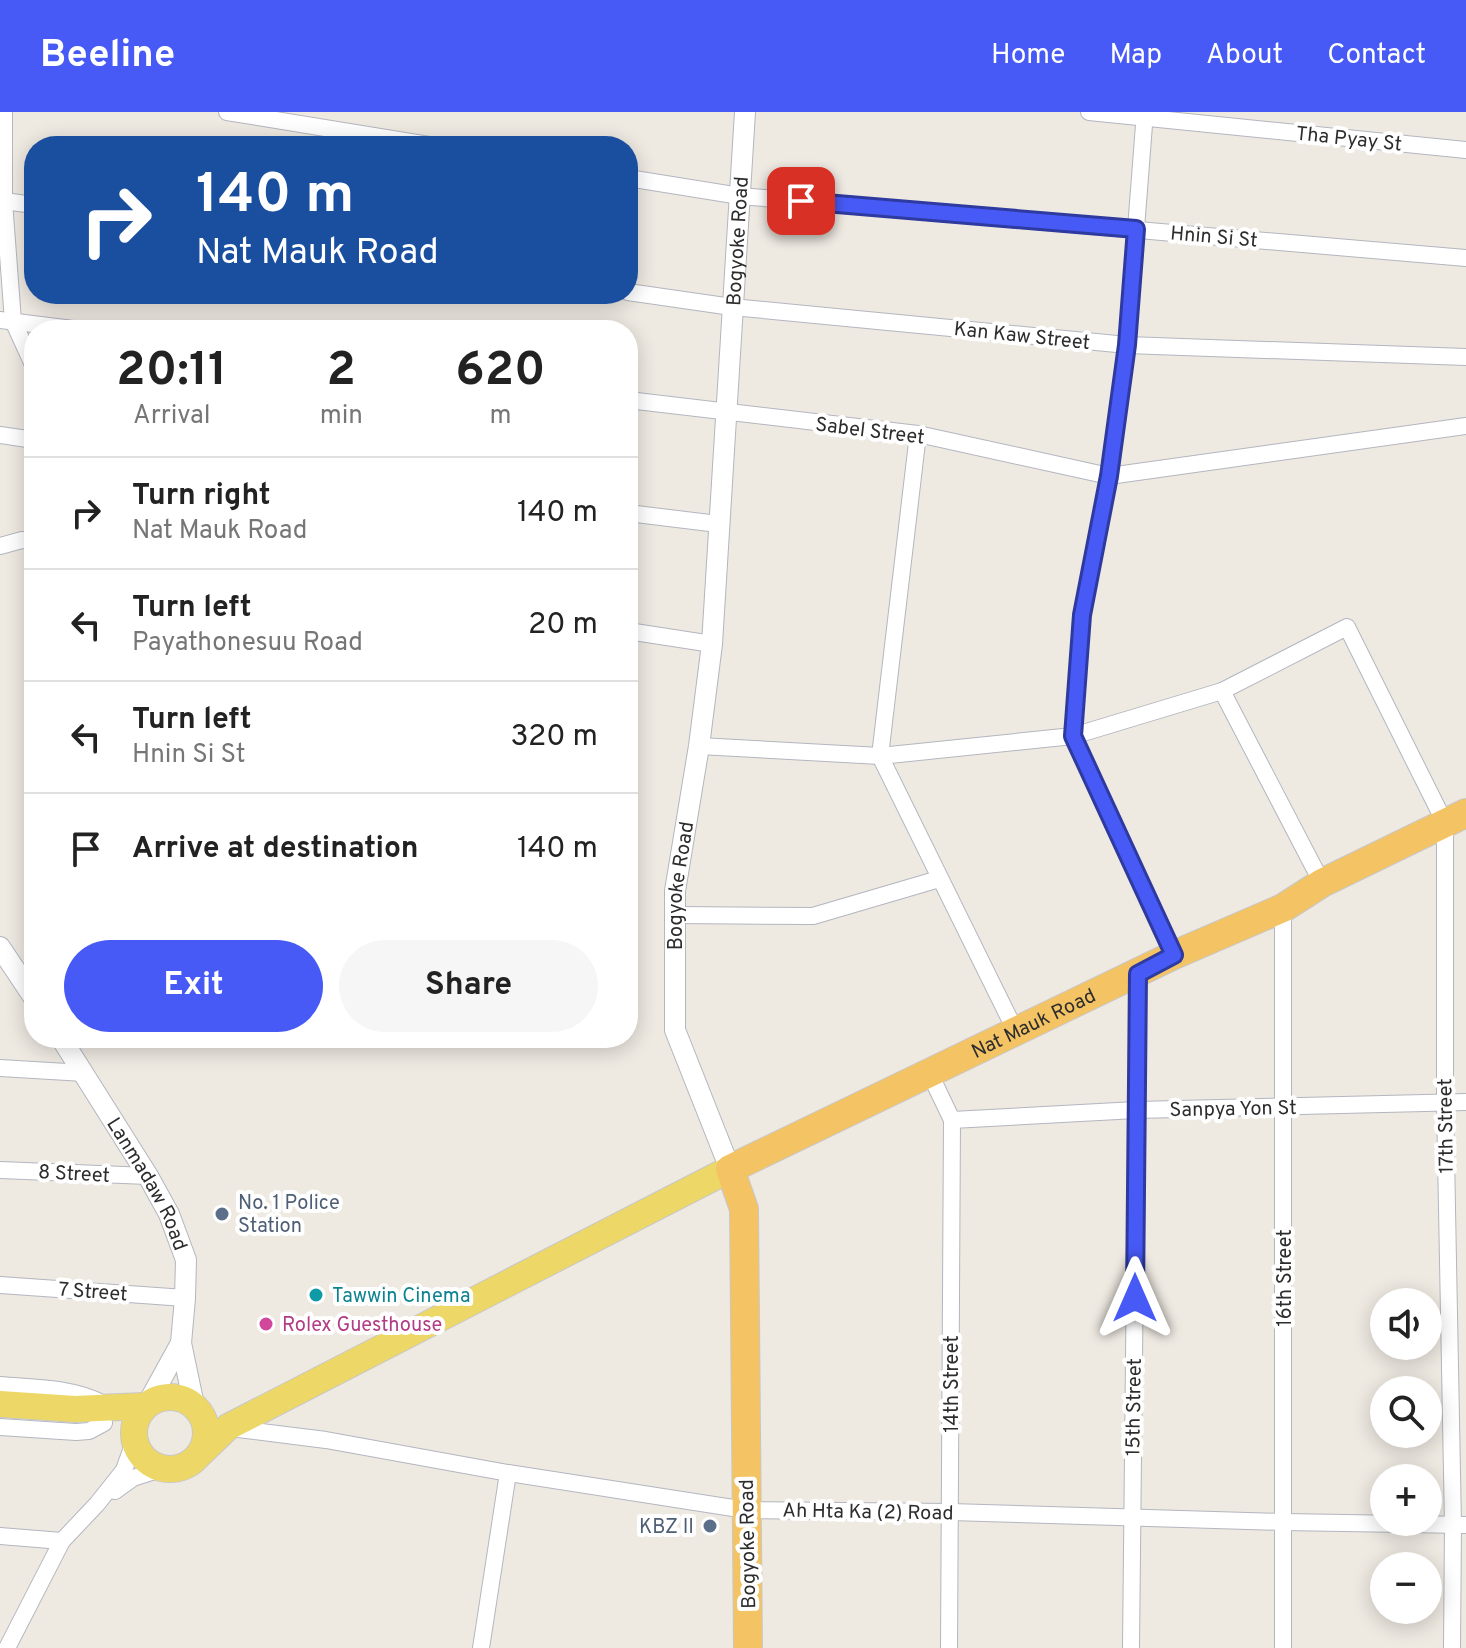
<!DOCTYPE html>
<html lang="en">
<head>
<meta charset="utf-8">
<style>
	body { margin:0; font-family:Overpass,sans-serif; background:#f6f6f6; color:#222; height:100vh; display:flex; flex-direction:column; font-size:30px; white-space:nowrap }
	* { box-sizing:border-box; margin:0 }
	p { font-size:26px; color:#767676 }
	.icon { flex:none; width:44px; height:44px; fill:none; stroke:currentColor; stroke-width:2; stroke-linecap:round; stroke-linejoin:round }
	.map { position:relative; flex:1; overflow:hidden }
	.panel { position:absolute; left:24px; top:208px; width:614px; height:728px; display:flex; flex-direction:column; background:#fff; border-radius:32px; box-shadow:0 4px 20px #0003 }
	.panel>* { flex:none }
	.guide { position:absolute; left:24px; top:24px; width:614px; height:168px; border-radius:32px; box-shadow:0 4px 20px #0003; background:#1a4fa0; color:#fff; overflow:hidden }
	.controls { position:absolute; left:1370px; top:1176px; display:grid; gap:16px }
	.controls a { display:grid; place-items:center; width:72px; height:72px; border-radius:50%; background:#fff; box-shadow:0 4px 20px #0003; font-size:40px }
	.pin { position:absolute; display:grid; place-items:center; width:68px; height:68px; color:#fff; margin:-34px; border-radius:16px; box-shadow:0 4px 12px #0006 }
	.me { position:absolute; width:88px; margin:-44px; rotate:0deg; stroke-linejoin:round; filter:drop-shadow(0 0 6px #0008) }
	.turn { display:flex; align-items:center; gap:28px; height:168px; padding:0 40px; font-size:36px }
	.turn .icon { width:104px; height:104px; stroke-width:2.5 }
	.turn b { display:block; font-size:56px; line-height:68px }
	.eta { display:flex; justify-content:space-evenly; align-items:center; height:136px; text-align:center }
	.eta b { font-size:48px; font-weight:700; line-height:56px }
	.action { display:flex; gap:16px; margin-top:auto; padding:16px 40px }
	.action a { flex:1; height:92px; border-radius:48px; background:#475af5; color:#fff; font-size:32px; font-weight:700; line-height:92px; text-align:center }
	.action a+a { background:#f6f6f6; color:#222 }
	ul { padding:0; list-style:none }
	li { display:flex; align-items:center; gap:24px; height:112px; padding:0 40px; border-top:2px solid #e0e0e0 }
	li div { flex:1 }
	li b { display:block; font-size:30px }
	li em { font-style:normal }
	header { display:flex; align-items:center; gap:48px; box-sizing:border-box; height:112px; padding:0 40px; background:#475af5; color:#fff }
	header strong { font-size:38px }
	nav { display:flex; gap:44px; margin-inline-start:auto; font-size:28px }
	.map>svg:first-child { display:block }
</style>
</head>
<body>
<header>
<strong>Beeline</strong>
<nav><a>Home</a><a>Map</a><a>About</a><a>Contact</a></nav>
</header>
<div class="map">
<svg width="1466" height="1536" viewBox="0 0 1466 1536">
	<rect width="100%" height="100%" fill="#eee9e1"/>
	<g fill="none" stroke-linecap="round" stroke-linejoin="round">
		<g stroke="#b4b6c0" stroke-width="18">
			<g id="minor">
				<path d="M4,0V89L13,209L34,255"/>
				<path d="M227,0L435,34"/>
				<path d="M1089,0L1466,38"/>
				<path d="M1145,0L1127,233L1109,364L1082,503L1073,624L1174,843"/>
				<path d="M628,66L740,84L1466,146"/>
				<path d="M4,89L34,93"/>
				<path d="M628,180L732,195L1127,233L1466,245"/>
				<path d="M0,208L81,218"/>
				<path d="M628,288L918,322L1109,364L1466,314"/>
				<path d="M918,322L880,644L1016,920"/>
				<path d="M0,323L34,328"/>
				<path d="M628,401L718,412"/>
				<path d="M0,434L22,428L34,429"/>
				<path d="M628,519L712,532"/>
				<path d="M1222,579L1322,771"/>
				<path d="M699,634L880,644L1073,624L1222,579L1347,515L1445,711V991L1453,1413L1452,1536"/>
				<path d="M675,803L813,804L939,767"/>
				<path d="M0,956L84,961"/>
				<path d="M930,962L952,1008L949,1536"/>
				<path d="M952,1008L1136,998L1466,990"/>
				<path d="M0,1058L148,1064"/>
				<path d="M0,1173L185,1186"/>
				<path d="M0,1273C34,1276 71,1275 102,1291"/>
				<path d="M0,1315L76,1320L89,1319L104,1311"/>
				<path d="M230,1316L326,1328L508,1361L746,1398L950,1400L1283,1410L1466,1413"/>
				<path d="M115,1379L133,1366L161,1357"/>
				<path d="M0,1424L62,1429"/>
				<path d="M7,1536L62,1429L97,1392L124,1358L134,1330"/>
				<path d="M481,1536L508,1361"/>
				<path d="M1131,1536L1138,862"/>
				<path d="M1283,1536V796"/>
			</g>
		</g>
		<g stroke="#b4b6c0" stroke-width="22">
			<g id="tertiary">
				<path d="M0,835L34,886"/>
				<path id="s1" d="M61,926L148,1064L169,1102L186,1148L185,1186L181,1231L194,1293"/>
				<path id="s2" d="M730,1057L675,918V779L699,634L712,532L745,0"/>
				<path d="M148,1291L181,1231"/>
			</g>
		</g>
		<g stroke="#c8c8c8" stroke-width="28">
			<g id="primary">
				<circle cx="170" cy="1321" r="36"/>
				<path d="M0,1292L75,1297L144,1294"/>
				<path d="M201,1341L228,1315L730,1057"/>
			</g>
		</g>
		<g stroke="#c8c8c8" stroke-width="30">
			<g id="trunk">
				<path id="s3" d="M748,1536L744,1097L730,1057L1174,843L1283,796L1322,771L1466,701"/>
			</g>
		</g>
		<use href="#minor" stroke="#fff" stroke-width="16"/>
		<use href="#tertiary" stroke="#fff" stroke-width="20"/>
		<use href="#primary" stroke="#edd867" stroke-width="26"/>
		<use href="#trunk" stroke="#f4c364" stroke-width="28"/>
	</g>
	<g fill="none" stroke-linecap="round" stroke-linejoin="round">
		<g stroke="#2e3a9f" stroke-width="20">
			<path id="route" d="M801,89L1136,117L1127,233L1109,364L1082,503L1073,624L1174,843L1138,862L1135,1186"/>
		</g>
		<use href="#route" stroke="#475af5" stroke-width="14"/>
	</g>
	<g fill="#5c6f8a" stroke="#fff" stroke-width="3">
		<circle cx="222" cy="1102" r="8"/>
		<circle cx="710" cy="1414" r="8"/>
	</g>
	<circle fill="#0f9aa8" stroke="#fff" stroke-width="3" cx="316" cy="1183" r="8"/>
	<circle fill="#d1479c" stroke="#fff" stroke-width="3" cx="266" cy="1212" r="8"/>
	<g text-anchor="middle" stroke-width="8" stroke-linejoin="round" paint-order="stroke">
		<g font-size="20" fill="#2d2d2d" stroke="#fff">
			<text transform="translate(1349 26) rotate(6)" y="7">Tha Pyay St</text>
			<text transform="translate(1214 124) rotate(5)" y="7">Hnin Si St</text>
			<text dy="7" stroke="none"><textPath href="#s2" startOffset="942">Bogyoke Road</textPath></text>
			<text transform="translate(1022 223) rotate(6)" y="7">Kan Kaw Street</text>
			<text transform="translate(870 318) rotate(7)" y="7">Sabel Street</text>
			<text dy="7" stroke="none"><textPath href="#s2" startOffset="294">Bogyoke Road</textPath></text>
			<text dy="7" stroke="none"><textPath href="#s3" startOffset="818">Nat Mauk Road</textPath></text>
			<text transform="translate(1233 996) rotate(-1)" y="7">Sanpya Yon St</text>
			<text transform="translate(1445 1014) rotate(-91)" y="7">17th Street</text>
			<text transform="translate(74 1061) rotate(3)" y="7">8 Street</text>
			<text dy="7" stroke="none"><textPath href="#s1" startOffset="170">Lanmadaw Road</textPath></text>
			<text transform="translate(1284 1166) rotate(-90)" y="7">16th Street</text>
			<text transform="translate(93 1179) rotate(4)" y="7">7 Street</text>
			<text transform="translate(951 1272) rotate(-90)" y="7">14th Street</text>
			<text transform="translate(1133 1295) rotate(-89)" y="7">15th Street</text>
			<text transform="translate(868 1399) rotate(1)" y="7">Ah Hta Ka (2) Road</text>
			<text transform="translate(747 1432) rotate(-91)" y="7">Bogyoke Road</text>
		</g>
		<g font-size="20" fill="#4e5e75" stroke="#fff" text-anchor="start">
			<text x="238" y="1097">No. 1 Police<tspan x="238" dy="23">Station</tspan></text>
			<text x="694" y="1421" text-anchor="end">KBZ II</text>
		</g>
		<g font-size="20" fill="#0d838f" stroke="#fff" text-anchor="start">
			<text x="332" y="1190">Tawwin Cinema</text>
		</g>
		<g font-size="20" fill="#b23c85" stroke="#fff" text-anchor="start">
			<text x="282" y="1219">Rolex Guesthouse</text>
		</g>
	</g>
</svg>
<div class="controls">
<a><svg class="icon" aria-label="sound" viewBox="0 0 24 24"><path d="M4 9h4l5-4v14l-5-4H4zM17 9q2 3 0 6"/></svg></a>
<a><svg class="icon" aria-label="search" viewBox="0 0 24 24"><circle cx="10" cy="10" r="6"/><path d="M15 15l6 6"/></svg></a>
<a>+</a>
<a>−</a>
</div>
<div class="pin" style="left:801px;top:89px;background:#d93025"><svg class="icon" aria-label="arrive" viewBox="0 0 24 24"><path d="M6 21V4h12l-3 4 3 4H6"/></svg></div>
<svg class="me" style="left:1135px;top:1186px" viewBox="-20 -20 40 40"><path d="M0-17L14 15 0 8-14 15z" fill="#475af5" stroke="#fff" stroke-width="4"/></svg>
<div class="guide">
<div class="turn"><svg class="icon" aria-label="right" viewBox="0 0 24 24"><path d="M7 20v-9h11M14 6l5 5-5 5"/></svg><div><b>140 m</b>Nat Mauk Road</div></div>
</div>
<section class="panel">
<div class="eta">
<div><b>20:11</b><p>Arrival</p></div>
<div><b>2</b><p>min</p></div>
<div><b>620</b><p>m</p></div>
</div>
<ul>
<li><svg class="icon" aria-label="right" viewBox="0 0 24 24"><path d="M7 20v-9h11M14 6l5 5-5 5"/></svg><div><b>Turn right</b><p>Nat Mauk Road</p></div><em>140 m</em></li>
<li><svg class="icon" aria-label="left" viewBox="0 0 24 24"><path d="M17 20v-9H6M10 6l-5 5 5 5"/></svg><div><b>Turn left</b><p>Payathonesuu Road</p></div><em>20 m</em></li>
<li><svg class="icon" aria-label="left" viewBox="0 0 24 24"><path d="M17 20v-9H6M10 6l-5 5 5 5"/></svg><div><b>Turn left</b><p>Hnin Si St</p></div><em>320 m</em></li>
<li><svg class="icon" aria-label="arrive" viewBox="0 0 24 24"><path d="M6 21V4h12l-3 4 3 4H6"/></svg><div><b>Arrive at destination</b></div><em>140 m</em></li>
</ul>
<div class="action"><a>Exit</a><a>Share</a></div>
</section>
</div>
</body>
</html>
